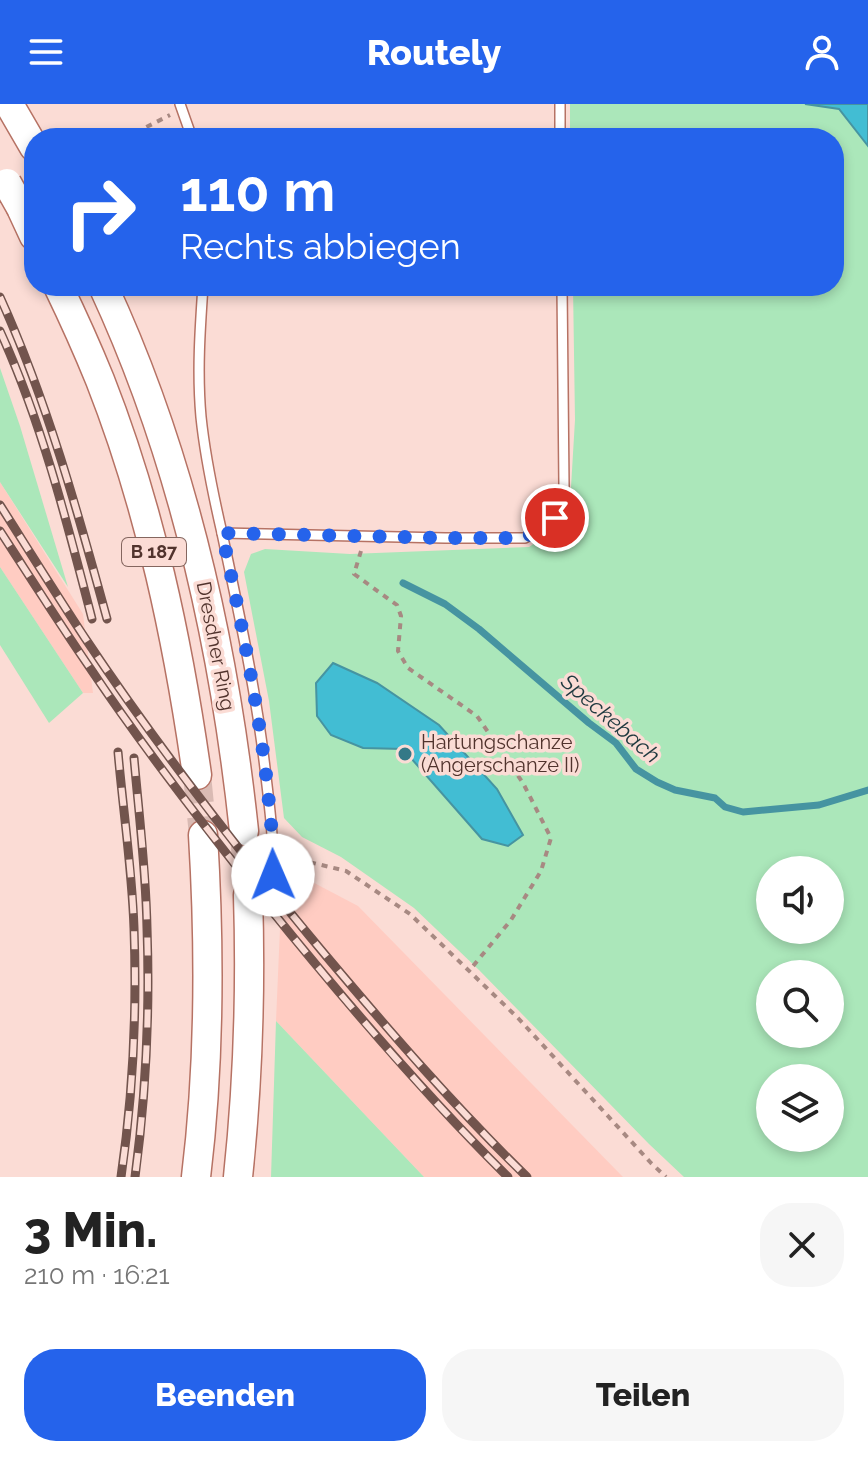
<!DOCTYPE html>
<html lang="de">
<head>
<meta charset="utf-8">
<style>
	body { margin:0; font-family:Raleway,sans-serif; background:#f6f6f6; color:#222; height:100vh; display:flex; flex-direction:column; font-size:30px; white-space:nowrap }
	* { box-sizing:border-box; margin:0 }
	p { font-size:26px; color:#767676 }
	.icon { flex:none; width:44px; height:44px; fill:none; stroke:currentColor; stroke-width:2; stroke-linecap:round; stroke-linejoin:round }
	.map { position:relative; height:1073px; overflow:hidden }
	.sheet { display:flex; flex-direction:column; background:#fff; flex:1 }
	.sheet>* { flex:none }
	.banner { position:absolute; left:24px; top:24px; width:820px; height:168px; border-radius:32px; box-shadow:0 4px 12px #0003; background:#2563eb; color:#fff; overflow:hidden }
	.buttons { position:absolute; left:756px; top:752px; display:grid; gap:16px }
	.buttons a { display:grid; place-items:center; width:88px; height:88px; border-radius:50%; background:#fff; box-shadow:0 4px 12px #0003; font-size:40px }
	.pin { position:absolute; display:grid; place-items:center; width:68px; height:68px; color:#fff; margin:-34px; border:4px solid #fff; border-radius:50%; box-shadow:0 2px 8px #0007 }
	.me { position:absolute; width:88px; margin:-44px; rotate:359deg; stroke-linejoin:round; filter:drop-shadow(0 0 6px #0008) }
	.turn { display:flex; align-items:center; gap:28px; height:168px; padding:0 24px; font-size:36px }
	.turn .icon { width:104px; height:104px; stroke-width:2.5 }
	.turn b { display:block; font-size:56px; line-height:68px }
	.round { display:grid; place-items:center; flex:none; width:84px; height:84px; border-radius:32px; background:#f6f6f6 }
	.headline { display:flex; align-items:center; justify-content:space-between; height:136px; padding:0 24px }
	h1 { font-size:48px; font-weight:800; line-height:60px }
	.action { display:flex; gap:16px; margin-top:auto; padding:16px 24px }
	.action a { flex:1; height:92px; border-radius:32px; background:#2563eb; color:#fff; font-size:32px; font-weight:800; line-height:92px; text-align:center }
	.action a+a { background:#f6f6f6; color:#222 }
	header { display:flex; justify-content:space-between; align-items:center; height:104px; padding:0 24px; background:#2563eb; color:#fff; font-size:36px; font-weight:800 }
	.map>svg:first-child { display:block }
</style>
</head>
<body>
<header><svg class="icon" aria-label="menu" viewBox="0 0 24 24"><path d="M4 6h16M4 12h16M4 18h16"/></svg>Routely<svg class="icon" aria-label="person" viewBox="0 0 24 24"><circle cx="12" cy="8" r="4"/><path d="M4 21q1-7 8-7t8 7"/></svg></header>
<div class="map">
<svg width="868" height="1073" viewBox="0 0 868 1073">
	<rect width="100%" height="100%" fill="#fbdcd5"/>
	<g fill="#ffccc2">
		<path d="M0,378L83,510L93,589H83L0,463Z"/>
		<path d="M301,772L358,802L623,1073H424L276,917L282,778L289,773Z"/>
	</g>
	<g fill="#abe7ba" fill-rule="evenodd">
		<path d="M570,0H805L839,4L868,42V1073H684L649,1040L479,866L414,804L341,753L302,733L284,714L269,597L244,468L251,450L265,445L350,450L529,443L563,420L571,383L575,316L573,182H834V34H570ZM770,766H830V826H770ZM770,870H830V930H770ZM770,974H830V1034H770Z"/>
		<path d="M0,264L20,322L68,483L0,378Z"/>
		<path d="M0,463L83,589L49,619L0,541Z"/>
		<path d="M276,917L424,1073H271Z"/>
	</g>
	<g fill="#42bdd3" stroke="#4694a1" stroke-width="2">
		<path d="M805,0H868V42L839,5Z"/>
		<path d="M333,559L377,579L439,621L497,685L523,731L508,742L482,735L403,645L363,644L331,631L317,612L316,579Z"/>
	</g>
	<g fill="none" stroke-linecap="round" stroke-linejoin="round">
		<path stroke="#4694a1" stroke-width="7" d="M403,479L445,500L479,525L589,619L616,639L636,665L657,678L675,686L715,694L725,703L743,708L819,701L868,686"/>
		<g stroke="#d9bab3" stroke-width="28" stroke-dasharray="28 14" stroke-linecap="butt">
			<path d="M197,671L203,731"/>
			<path d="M244,727L248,791"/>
		</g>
		<g stroke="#b67264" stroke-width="12">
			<g id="service">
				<path d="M180,0L192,34"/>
				<path d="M560,0V34"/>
				<path d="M203,182C200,225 197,269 201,313C205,352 213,390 222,429L445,434H525L555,414L564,383L562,182"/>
				<path d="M222,429C239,510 257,590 266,673C270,706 274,738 273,771"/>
			</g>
		</g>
		<g stroke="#b67264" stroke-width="31">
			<g id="primary">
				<path d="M9,0L34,43"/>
				<path d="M21,104L34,132"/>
				<path d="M58,182C73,213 87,244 100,276C150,403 178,537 197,671"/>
				<path d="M103,182C183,354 224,539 244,727"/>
				<path d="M196,1073C210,959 210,845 203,731"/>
				<path d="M238,1073C248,979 251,885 248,791"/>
			</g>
		</g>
		<g stroke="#a78982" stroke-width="4" stroke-dasharray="6 6" stroke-linecap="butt">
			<path d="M125,34L170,11"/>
			<path d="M361,447L354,470L397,501L401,512L398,547L408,564L477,612L523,679L551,734L541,767L511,816L469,867"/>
			<path d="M288,749L301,756L346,767L410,810L518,914L651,1059L666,1073"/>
		</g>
		<use href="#service" stroke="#fff" stroke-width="9"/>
		<use href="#primary" stroke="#fff" stroke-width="28"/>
		<g stroke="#72544d" stroke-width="9">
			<g id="rail">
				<path d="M0,193C47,297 77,405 107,515"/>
				<path d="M0,227C42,319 67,418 92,515"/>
				<path d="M0,401C28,445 56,490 85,534C159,645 242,751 327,853C391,929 456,1004 527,1073"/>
				<path d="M0,427C30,473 59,519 90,564C145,646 206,724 267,801C343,895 422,988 508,1073"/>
				<path d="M118,648C123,706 132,765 134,824C137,907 133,991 121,1073"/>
				<path d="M134,654C139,711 146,767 147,824C150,908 146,990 135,1073"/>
			</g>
		</g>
		<use href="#rail" stroke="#fbdcd5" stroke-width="6" stroke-dasharray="18" stroke-linecap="butt"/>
		<g stroke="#b67264" stroke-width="31" stroke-linecap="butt">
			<path id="primary-bridge" d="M7,79L21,104"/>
		</g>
		<use href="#primary-bridge" stroke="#fff" stroke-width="28"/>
	</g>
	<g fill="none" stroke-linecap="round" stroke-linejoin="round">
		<path stroke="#2563eb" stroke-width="14" stroke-dasharray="0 25.2" d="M273,771C274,740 270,710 267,679C257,594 240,512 222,429L445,434H525L555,414"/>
	</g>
	<circle fill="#347987" stroke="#fbdcd5" stroke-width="3" cx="405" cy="650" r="8"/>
	<g text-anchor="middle" stroke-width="7" stroke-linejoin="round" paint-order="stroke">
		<rect fill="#fbdcd5" stroke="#84665f" stroke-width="2" x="122" y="434" width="64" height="28" rx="6"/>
		<g font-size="18" font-weight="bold" fill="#51332d">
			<text x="154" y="454">B 187</text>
		</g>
		<g font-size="20" fill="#51332d" stroke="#fbdcd5">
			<text transform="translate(216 542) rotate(79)" y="7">Dresdner Ring</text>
		</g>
		<g font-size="20" fill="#51332d" stroke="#fbdcd5" text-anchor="start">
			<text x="421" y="645">Hartungschanze<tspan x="421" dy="23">(Angerschanze II)</tspan></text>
		</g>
		<g font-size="22" font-style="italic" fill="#1f393f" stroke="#fbdcd5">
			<text transform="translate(611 614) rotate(41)" y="8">Speckebach</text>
		</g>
	</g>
</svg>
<div class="buttons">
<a><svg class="icon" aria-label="sound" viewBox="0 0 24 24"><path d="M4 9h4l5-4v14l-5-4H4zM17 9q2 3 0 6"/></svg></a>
<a><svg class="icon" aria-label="search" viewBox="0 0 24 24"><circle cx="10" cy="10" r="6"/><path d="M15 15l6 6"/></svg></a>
<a><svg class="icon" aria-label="layers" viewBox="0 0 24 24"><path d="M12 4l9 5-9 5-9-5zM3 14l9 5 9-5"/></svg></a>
</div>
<div class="pin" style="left:555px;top:414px;background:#d93025"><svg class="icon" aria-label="arrive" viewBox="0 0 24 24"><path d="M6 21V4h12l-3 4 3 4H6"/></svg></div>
<svg class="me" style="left:273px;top:771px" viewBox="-20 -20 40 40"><circle r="19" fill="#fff"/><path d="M0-13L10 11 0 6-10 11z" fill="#2563eb"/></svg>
<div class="banner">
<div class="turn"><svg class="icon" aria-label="right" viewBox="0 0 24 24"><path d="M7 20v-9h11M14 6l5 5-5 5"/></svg><div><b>110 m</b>Rechts abbiegen</div></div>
</div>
</div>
<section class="sheet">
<div class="headline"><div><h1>3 Min.</h1><p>210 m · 16:21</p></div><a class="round"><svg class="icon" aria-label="close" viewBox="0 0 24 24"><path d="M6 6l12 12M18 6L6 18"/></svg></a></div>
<div class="action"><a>Beenden</a><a>Teilen</a></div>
</section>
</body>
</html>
